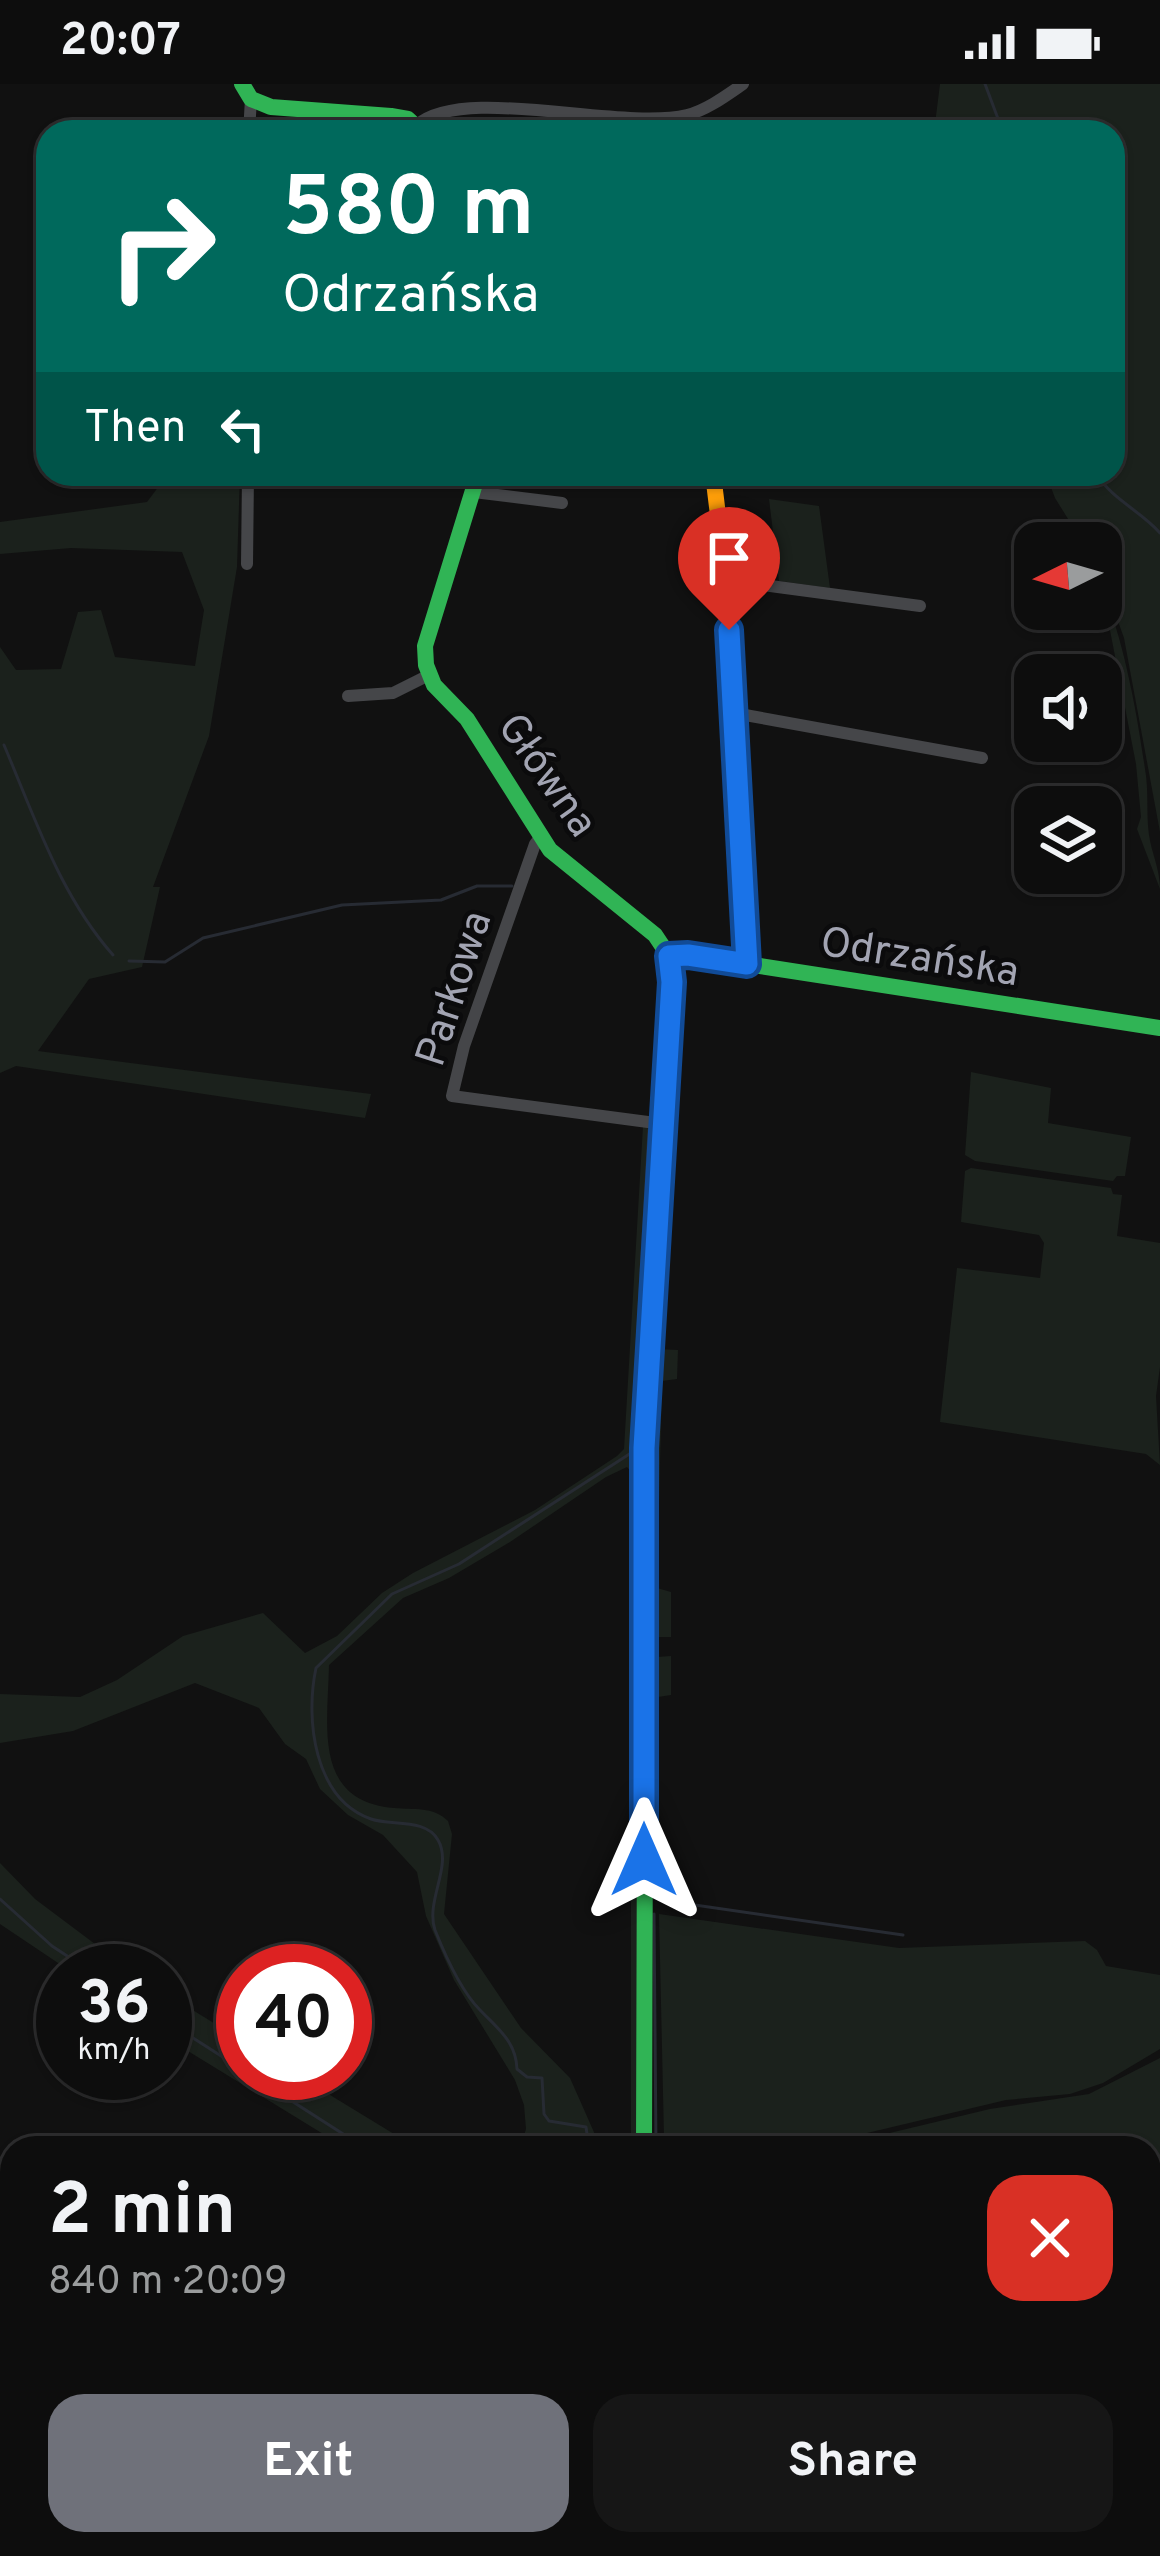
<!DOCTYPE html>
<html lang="en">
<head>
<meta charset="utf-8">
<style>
	body { margin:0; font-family:Overpass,sans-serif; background:#161616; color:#f1f3f6; height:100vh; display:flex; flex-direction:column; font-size:45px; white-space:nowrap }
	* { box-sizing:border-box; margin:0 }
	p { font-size:39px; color:#9a9c9d }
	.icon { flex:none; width:66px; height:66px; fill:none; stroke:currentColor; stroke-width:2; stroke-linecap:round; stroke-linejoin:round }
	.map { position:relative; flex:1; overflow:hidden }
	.details { position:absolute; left:0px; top:2052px; width:1161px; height:420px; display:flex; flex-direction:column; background:#0d0d0d; border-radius:36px 36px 0 0; box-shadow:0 3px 9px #0004,0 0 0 3px #2d2d2e }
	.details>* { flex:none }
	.hud { position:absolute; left:36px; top:36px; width:1089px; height:366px; border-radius:36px; box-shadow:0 3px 9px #0004,0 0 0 3px #2d2d2e; background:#00695c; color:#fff; overflow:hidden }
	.needle { width:78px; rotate:265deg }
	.buttons { position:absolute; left:1014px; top:438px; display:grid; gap:24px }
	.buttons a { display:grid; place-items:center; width:108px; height:108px; border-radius:24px; background:#0d0d0d; box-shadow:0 3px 9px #0004,0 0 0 3px #2d2d2e; font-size:60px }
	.speed { position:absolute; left:36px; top:1860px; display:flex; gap:24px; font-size:60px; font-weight:700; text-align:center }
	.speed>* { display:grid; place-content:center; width:156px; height:156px; border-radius:50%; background:#0d0d0d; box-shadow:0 3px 9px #0004,0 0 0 3px #2d2d2e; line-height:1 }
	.speed small { font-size:30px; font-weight:400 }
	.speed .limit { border:18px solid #d22; background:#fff; color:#111 }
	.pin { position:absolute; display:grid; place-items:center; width:102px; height:102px; color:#fff; margin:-123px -51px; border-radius:50% 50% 50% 0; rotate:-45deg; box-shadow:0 0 12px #0007 }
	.pin .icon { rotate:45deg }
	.me { position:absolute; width:132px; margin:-66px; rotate:0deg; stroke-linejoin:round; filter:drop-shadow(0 0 9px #0008) }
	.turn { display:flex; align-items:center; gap:42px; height:252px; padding:0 48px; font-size:54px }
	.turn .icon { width:156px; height:156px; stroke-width:2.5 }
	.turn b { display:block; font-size:84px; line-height:102px }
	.then { display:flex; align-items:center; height:114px; padding:0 48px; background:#0003; gap:24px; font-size:45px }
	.round { display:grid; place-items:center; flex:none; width:126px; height:126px; border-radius:36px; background:#161616 }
	.overview { display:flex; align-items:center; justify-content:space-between; height:204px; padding:0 48px }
	h1 { font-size:72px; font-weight:700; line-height:90px }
	.primary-button { display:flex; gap:24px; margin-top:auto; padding:24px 48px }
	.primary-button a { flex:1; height:138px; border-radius:36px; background:#6f717a; color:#fff; font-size:48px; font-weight:700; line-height:138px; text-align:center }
	.primary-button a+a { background:#161616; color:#f1f3f6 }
	.status { display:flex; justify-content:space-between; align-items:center; height:84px; padding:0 60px; background:#0d0d0d; direction:ltr }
	.status svg { height:33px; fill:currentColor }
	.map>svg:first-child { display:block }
</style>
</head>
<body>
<div class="status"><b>20:07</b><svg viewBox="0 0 49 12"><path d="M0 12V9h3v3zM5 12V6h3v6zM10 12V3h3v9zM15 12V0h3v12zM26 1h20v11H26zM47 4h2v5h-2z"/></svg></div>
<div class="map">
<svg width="1160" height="2472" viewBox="0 0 1160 2472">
	<rect width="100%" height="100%" fill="#111"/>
	<g fill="#1b211c">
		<path d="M940,0H1160V748L1124,554L1101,490V459H1083L1055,414L1046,390H1113V48H934Z"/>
		<path d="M168,390H240L237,483L209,652L153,803H160L142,883L89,895L38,967L371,1010L365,1034L16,982L0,989V563L16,586L61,585L78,528L101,526L115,573L195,582L204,526L182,468L71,464L0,470V438L147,418Z"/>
		<path d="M769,415L819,422L830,504L779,497Z"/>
		<path d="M1101,500C1124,558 1136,623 1145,685C1149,707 1146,729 1149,751C1152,771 1160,785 1160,805L1137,745L1141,733L1136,680Z"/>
		<path d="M971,988L1051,1004L1048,1039L1131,1053L1125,1092H1117L1113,1097L975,1077L965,1071Z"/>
		<path d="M643,1042L656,1044L640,1764L639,2064H627L631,2049V1388L627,1383L606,1393L510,1458L449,1494L403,1514L329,1581C328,1641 312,1717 394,1724C414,1726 433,1722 448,1737L452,1750L444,1830L521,1944L570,1994L601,2064H520L526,2045L524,2021L515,1996L454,1896L426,1832L417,1788L383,1751L348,1731L320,1705L306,1675L285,1660L259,1624L195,1599L73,1647L0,1659V1610L80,1613L117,1596L183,1552L263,1529L305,1569L337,1552L382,1509L413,1489L535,1426L617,1372L624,1365Z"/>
		<path d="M971,1084L1111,1104L1113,1110L1122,1111L1117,1152L1160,1159V1283L1156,1312L1160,1381L1146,1370L940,1338L957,1184L1040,1194L1044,1159L1039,1151L961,1138L965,1087Z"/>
		<path d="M657,1265L678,1266L677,1295L662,1297L657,1504L671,1508V1553H649L646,1419Z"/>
		<path d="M651,1563L656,1564L657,1573L671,1572V1611L658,1613L660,1813L649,1812L647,1569Z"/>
		<path d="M0,1779L35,1815L131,1887H70L0,1840Z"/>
		<path d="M659,1830L899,1864L1085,1857L1097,1866L1106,1882L1160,1891V1965L1103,1999L1070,2010L1006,2016L804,2064L731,2061V2064H654L708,2059L664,2053Z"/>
		<path d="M165,1909L243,1957V1989H294L417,2064H346L165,1953Z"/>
		<path d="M1160,1974V2472H0V2267L12,2265V2460H1149V2064H827L990,2025L1089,2010Z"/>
	</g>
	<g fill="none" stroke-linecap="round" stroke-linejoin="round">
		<g stroke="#272b33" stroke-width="3">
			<path d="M985,0L1003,48"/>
			<path d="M1097,390C1111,415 1141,427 1160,449"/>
			<path d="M4,661C35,734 60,811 113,871"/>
			<path d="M129,877L165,878L203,854L342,821L441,816L477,802H512"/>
			<path d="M653,1691L654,1811"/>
			<path d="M0,1815L52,1862L90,1887"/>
			<path d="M681,1819L903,1851"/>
			<path d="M654,1830L656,2064"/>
			<path d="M165,1936L243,1986"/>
			<path d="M248,1989L365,2064"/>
			<path d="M589,2064L586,2043L549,2037L544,2030L542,1994L527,1993L517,1985C516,1957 497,1944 480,1926C460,1906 445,1871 435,1846C425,1817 453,1782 438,1756C426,1734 391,1742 371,1735C314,1715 305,1635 316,1584L392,1510L459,1480L631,1369L649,1046"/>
			<path d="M1149,2142L1160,2130"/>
			<path d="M751,2460L774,2472"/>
			<path d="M596,2472L604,2460"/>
		</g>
		<g stroke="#454649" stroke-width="12">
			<path d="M417,41C464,0 619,47 687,31C707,26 727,11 743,0"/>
			<path d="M249,48L251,15"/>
			<path d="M474,408L562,419"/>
			<path d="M247,480L248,390"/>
			<path d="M726,496L920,522"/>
			<path d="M348,612L393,609L429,591"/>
			<path d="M734,629L982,674"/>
			<path d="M541,752L535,760L464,962L452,1012L663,1040"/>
		</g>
		<g stroke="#30b455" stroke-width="16">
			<path d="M242,0L251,15L271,23L391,32L408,35L422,48"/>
			<path d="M478,390L425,562L426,581L434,601L467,635L550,766L655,851L669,872L672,885L642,1445"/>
			<path d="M669,872L689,871L1160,944"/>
			<path d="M644,2064L645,1717"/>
			<path d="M0,2261L12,2259"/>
		</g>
		<path stroke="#ff9f0a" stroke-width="16" d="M713,390L727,505L747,880"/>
		<path stroke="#e5322d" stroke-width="16" d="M642,1445L645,1717"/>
	</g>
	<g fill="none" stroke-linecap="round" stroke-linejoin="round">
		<g stroke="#114b97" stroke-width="30">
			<path id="route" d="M644,1776V1364L672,898L669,872L688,871L747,880L729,546"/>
		</g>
		<use href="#route" stroke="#1a73e8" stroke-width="21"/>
	</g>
	<g text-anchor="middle" stroke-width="9" stroke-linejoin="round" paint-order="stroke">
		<g font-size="42" fill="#a2a4b2" stroke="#0b0b0c">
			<text transform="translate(549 690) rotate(55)" y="15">Główna</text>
			<text transform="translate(920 871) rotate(9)" y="15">Odrzańska</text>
			<text transform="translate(452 904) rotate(-72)" y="15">Parkowa</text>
		</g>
	</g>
</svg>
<div class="buttons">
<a><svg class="needle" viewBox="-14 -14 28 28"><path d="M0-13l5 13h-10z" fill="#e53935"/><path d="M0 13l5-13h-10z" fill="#9a9c9d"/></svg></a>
<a><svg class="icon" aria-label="sound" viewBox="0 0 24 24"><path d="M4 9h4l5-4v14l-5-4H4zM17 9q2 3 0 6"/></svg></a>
<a><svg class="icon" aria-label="layers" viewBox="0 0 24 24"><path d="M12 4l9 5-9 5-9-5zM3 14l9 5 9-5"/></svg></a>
</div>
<div class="speed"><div>36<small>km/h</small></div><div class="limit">40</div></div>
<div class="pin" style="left:729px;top:546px;background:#d93025"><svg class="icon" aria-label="arrive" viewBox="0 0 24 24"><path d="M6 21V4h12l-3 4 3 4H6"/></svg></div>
<svg class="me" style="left:644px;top:1776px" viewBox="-20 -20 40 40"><path d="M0-17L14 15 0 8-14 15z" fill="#1a73e8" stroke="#fff" stroke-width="4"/></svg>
<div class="hud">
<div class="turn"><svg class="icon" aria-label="right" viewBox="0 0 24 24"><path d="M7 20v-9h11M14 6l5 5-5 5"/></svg><div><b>580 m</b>Odrzańska</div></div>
<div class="then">Then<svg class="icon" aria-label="left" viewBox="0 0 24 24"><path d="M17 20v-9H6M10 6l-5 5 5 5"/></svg></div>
</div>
<section class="details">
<div class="overview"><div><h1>2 min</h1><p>840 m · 20:09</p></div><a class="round" style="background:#d93025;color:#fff"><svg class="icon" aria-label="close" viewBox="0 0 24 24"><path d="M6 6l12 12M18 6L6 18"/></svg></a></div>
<div class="primary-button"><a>Exit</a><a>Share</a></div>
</section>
</div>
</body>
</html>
